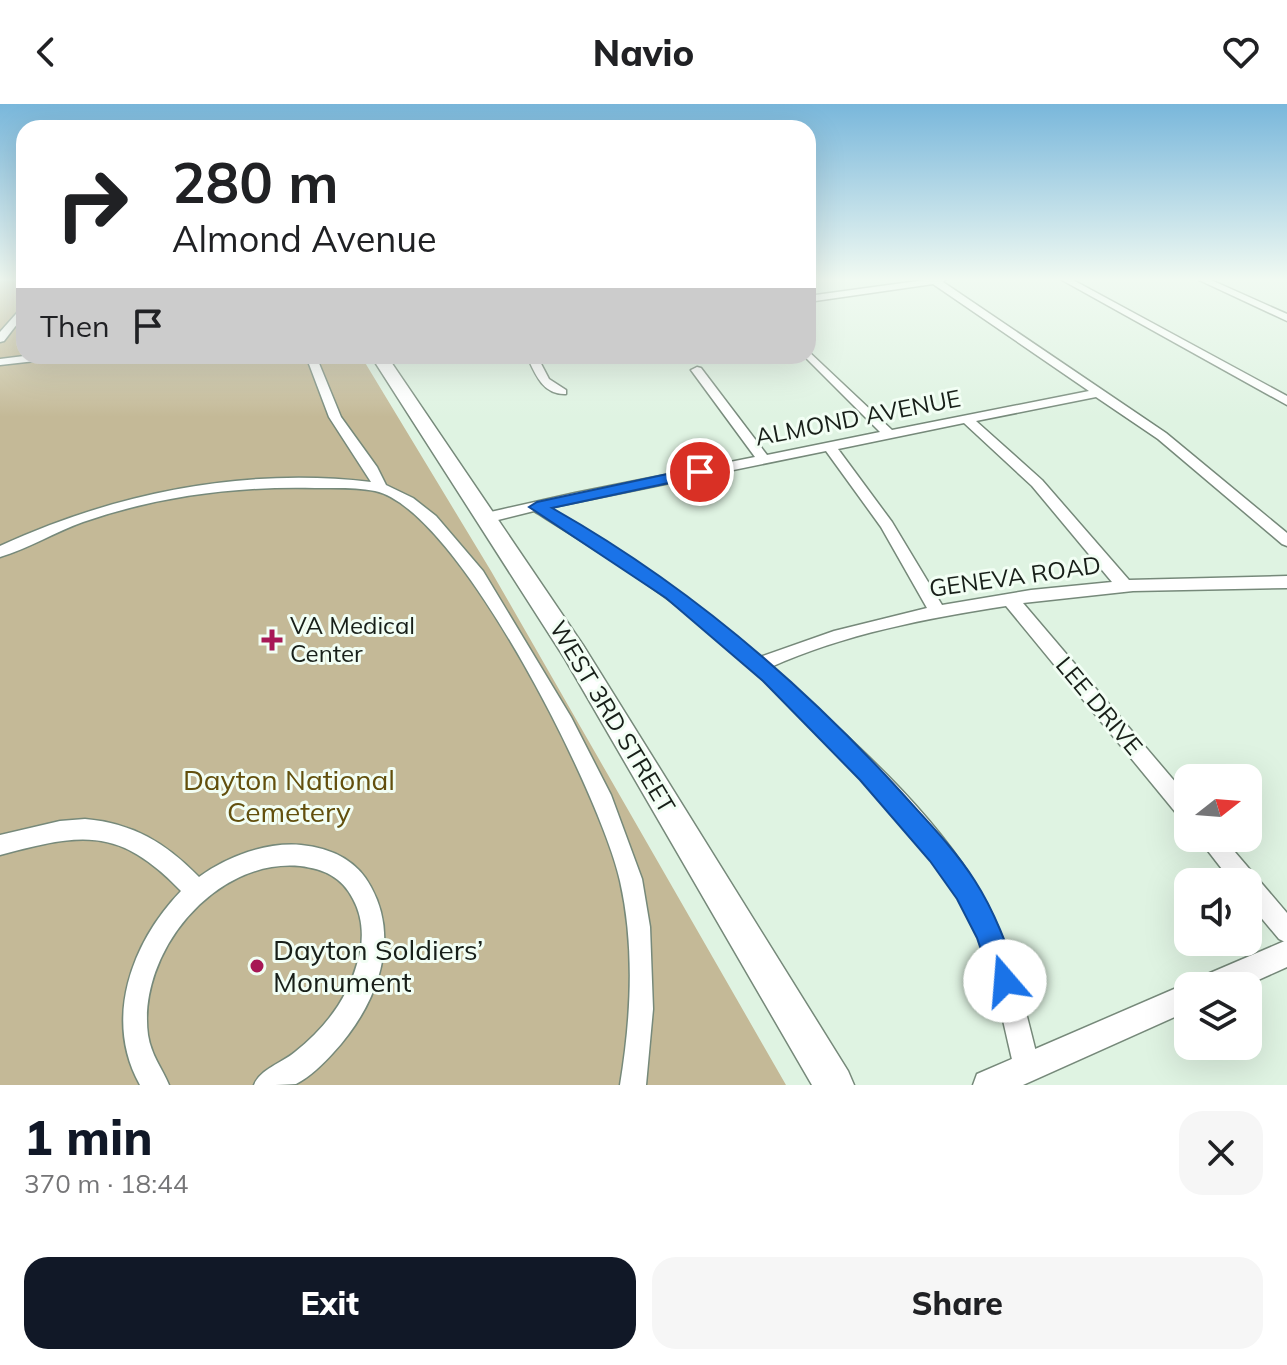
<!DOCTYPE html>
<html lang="en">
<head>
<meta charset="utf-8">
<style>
	body { margin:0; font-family:Mulish,sans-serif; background:#f6f6f6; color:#202124; height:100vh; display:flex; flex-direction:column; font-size:30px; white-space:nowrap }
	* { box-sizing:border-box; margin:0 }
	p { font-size:26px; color:#757577 }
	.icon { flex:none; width:44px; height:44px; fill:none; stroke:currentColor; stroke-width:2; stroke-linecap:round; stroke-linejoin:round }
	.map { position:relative; height:981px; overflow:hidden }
	.details { display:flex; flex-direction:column; background:#fff; flex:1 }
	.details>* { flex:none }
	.hud { position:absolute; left:16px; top:16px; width:800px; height:244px; border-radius:24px; box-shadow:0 8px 32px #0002; background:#fff; color:#202124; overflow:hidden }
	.needle { width:52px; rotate:73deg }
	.tools { position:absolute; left:1174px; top:660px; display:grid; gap:16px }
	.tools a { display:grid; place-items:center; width:88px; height:88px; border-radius:16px; background:#fff; box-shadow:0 8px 32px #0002; font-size:40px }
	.pin { position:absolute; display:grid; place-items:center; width:68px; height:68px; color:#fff; margin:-34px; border:4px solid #fff; border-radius:50%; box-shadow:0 2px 8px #0007 }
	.me { position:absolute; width:88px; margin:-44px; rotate:342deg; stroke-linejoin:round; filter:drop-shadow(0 0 6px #0008) }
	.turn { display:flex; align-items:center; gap:28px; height:168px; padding:0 24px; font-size:36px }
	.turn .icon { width:104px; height:104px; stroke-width:2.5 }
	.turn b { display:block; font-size:56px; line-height:68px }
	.then { display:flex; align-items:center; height:76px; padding:0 24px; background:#0003; gap:16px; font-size:30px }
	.round { display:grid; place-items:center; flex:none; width:84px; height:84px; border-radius:24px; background:#f6f6f6 }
	.head { display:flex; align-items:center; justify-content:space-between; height:136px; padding:0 24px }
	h1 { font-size:48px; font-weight:800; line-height:60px; color:#111827 }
	.button { display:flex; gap:16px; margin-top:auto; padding:16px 24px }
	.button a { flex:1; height:92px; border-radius:24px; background:#111827; color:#fff; font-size:32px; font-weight:800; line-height:92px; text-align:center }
	.button a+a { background:#f6f6f6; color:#202124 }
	header { display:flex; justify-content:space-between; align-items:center; height:104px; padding:0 24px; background:#fff; font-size:36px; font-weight:800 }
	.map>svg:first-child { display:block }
</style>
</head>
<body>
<header><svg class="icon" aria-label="back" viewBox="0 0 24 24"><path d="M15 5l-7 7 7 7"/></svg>Navio<svg class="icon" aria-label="heart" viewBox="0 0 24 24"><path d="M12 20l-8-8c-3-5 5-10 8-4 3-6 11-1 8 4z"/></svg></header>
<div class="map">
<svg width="1287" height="981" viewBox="0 0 1287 981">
	<rect width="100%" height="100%" fill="#dff3e2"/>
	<path fill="#c4b997" d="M0,176H24V252H361L491,467L786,981H0Z"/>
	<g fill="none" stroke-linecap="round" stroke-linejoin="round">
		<g stroke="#76897a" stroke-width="3">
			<g id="minor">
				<path d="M925,176H945L943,178L1166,329L1287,429V442L1282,440L1158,335L1096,293L976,317L1042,376L1129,476L1287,472V484L1133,487L1023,499L1188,693V718L1181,715L1006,502C928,514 844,530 771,563C847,632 940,710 988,802C1014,853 1026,909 1040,964L1036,973L1027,977L1018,973L1014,964C1002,915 994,864 972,819C942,759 895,709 849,662C797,608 744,554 685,508C637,471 585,439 534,407L486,419L479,414L486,409L575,389L755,353L691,266L697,263L701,264L767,351L880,328L804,252H808V247L892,326L1089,287L933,180L808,198V192ZM964,319L1032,382L1112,478L1031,486L942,501L892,418L838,345ZM826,347L881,423L927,504L834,527L760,553C694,495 623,449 548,404Z"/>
				<path d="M1062,176H1073L1287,292V301Z"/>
				<path d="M1199,176H1211L1287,210V217Z"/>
				<path d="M24,201V211L4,237L0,238V228Z"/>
				<path d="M24,252H58L53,255L0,261V255Z"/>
				<path d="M306,252H316L341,313L377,363L386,381L413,394L436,412L483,467L571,613L611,691L642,775L650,823L653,905L646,981H620C631,915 635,843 620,777C602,694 459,405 375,387C356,383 335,384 315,384C236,382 158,392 83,418C55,428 28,445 0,453V442C115,389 244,363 371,378L329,313Z"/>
				<path d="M389,252H407L382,260L377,257Z"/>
				<path d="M527,252H537L549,275L566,286V290C543,291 535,270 527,252Z"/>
				<path d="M85,715C133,719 166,739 199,773C228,752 266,738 301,741C331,744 357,756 371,783C402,839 374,905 333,949C323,960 310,973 296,980C285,981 266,981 254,981C260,965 282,959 295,948C324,925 347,896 357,860C364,839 364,815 353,795C342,773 324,765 300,762C214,754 137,850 148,931C151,951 162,964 169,981H140C103,915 132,838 181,787C119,722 81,729 0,751V731L60,717Z"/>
				<path d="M1198,734H1223L1287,809V839L1279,835L1248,798V778H1232Z"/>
			</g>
		</g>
		<g stroke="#76897a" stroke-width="3">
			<g id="tertiary">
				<path d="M1287,836V863L1245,882H1199L1203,872Z"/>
				<path d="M1188,879L1195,882H1188V907L1023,981H973L977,970Z"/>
			</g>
		</g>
		<g stroke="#76897a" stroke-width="3">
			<path id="primary" d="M371,252H387L583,541L848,967L854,981H812L565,555Z"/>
		</g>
		<use href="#minor" fill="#fff" fill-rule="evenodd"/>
		<use href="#tertiary" fill="#fff" fill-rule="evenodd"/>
		<use href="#primary" fill="#fff" fill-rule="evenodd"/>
	</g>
	<linearGradient id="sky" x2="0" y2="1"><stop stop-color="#79b7db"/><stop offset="0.56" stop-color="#f1faf2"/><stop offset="1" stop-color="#f1faf2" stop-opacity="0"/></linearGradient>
	<rect width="1287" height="313" fill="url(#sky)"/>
	<path fill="#1a73e8" stroke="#114b97" stroke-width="2" d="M700,363L708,368L706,371L552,404C683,478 800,577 901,688C926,716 954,744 975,777C995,808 1007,842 1019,877L1015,887L1005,891L995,887L977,834L957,795L930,757L860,676L763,577L666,494L529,403L537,398Z"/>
	<g fill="#a71755" stroke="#f2fef4" stroke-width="3">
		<path d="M268 524h8v8h8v8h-8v8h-8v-8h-8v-8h8z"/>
		<circle cx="257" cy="862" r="8"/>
	</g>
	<g text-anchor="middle" stroke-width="6" stroke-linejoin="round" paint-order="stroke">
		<g font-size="24" fill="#181f19" stroke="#f2fef4">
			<text transform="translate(858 314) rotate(-11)" y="8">ALMOND AVENUE</text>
			<text transform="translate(1015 473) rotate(-8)" y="8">GENEVA ROAD</text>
			<text transform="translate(1099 602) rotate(50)" y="8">LEE DRIVE</text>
			<text transform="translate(612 613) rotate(59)" y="8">WEST 3RD STREET</text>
		</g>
		<g font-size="24" fill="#181f19" stroke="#f2fef4" text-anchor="start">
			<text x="290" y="530">VA Medical<tspan x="290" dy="28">Center</tspan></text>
		</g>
		<g font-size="28" fill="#624f0d" stroke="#f2fef4">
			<text x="289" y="686">Dayton National<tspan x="289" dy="32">Cemetery</tspan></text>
		</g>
		<g font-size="28" fill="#181f19" stroke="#f2fef4" text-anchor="start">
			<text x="273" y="856">Dayton Soldiers’<tspan x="273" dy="32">Monument</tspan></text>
		</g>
	</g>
</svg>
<div class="tools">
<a><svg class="needle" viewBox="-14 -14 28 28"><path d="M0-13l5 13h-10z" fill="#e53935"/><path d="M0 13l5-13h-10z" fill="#757577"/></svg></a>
<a><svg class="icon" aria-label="sound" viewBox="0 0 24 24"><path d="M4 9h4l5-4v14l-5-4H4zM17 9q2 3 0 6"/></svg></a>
<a><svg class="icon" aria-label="layers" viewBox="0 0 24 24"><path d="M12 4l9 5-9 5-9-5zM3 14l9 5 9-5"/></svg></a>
</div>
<div class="pin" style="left:700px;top:368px;background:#d93025"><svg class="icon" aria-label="arrive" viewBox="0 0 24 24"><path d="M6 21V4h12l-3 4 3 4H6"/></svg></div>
<svg class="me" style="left:1005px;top:877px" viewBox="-20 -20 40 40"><circle r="19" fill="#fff"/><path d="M0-13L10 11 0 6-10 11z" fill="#1a73e8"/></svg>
<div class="hud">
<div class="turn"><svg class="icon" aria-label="right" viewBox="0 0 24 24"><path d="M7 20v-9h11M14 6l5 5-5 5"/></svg><div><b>280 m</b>Almond Avenue</div></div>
<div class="then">Then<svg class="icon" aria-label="arrive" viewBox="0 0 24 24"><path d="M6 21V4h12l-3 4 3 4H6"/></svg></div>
</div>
</div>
<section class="details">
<div class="head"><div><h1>1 min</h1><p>370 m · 18:44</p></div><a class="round"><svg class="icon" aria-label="close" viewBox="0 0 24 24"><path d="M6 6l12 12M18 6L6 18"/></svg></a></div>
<div class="button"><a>Exit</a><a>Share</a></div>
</section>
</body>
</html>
